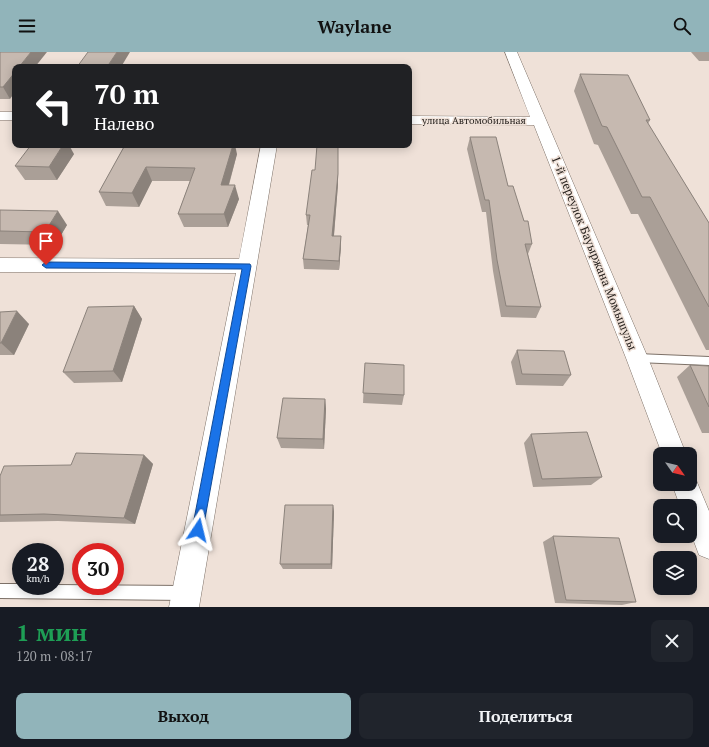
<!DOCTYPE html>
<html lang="ru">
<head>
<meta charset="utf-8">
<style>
	body { margin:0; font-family:"PT Serif",serif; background:#20242c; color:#f1f3f6; height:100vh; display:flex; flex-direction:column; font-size:15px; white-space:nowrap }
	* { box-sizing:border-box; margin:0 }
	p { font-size:13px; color:#9ea1a6 }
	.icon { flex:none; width:22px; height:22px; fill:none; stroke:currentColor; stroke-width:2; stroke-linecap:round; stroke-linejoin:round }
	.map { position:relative; height:555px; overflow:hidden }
	.side { display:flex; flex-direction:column; background:#171b24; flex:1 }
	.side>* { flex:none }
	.top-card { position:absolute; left:12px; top:12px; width:400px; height:84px; border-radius:8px; box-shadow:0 2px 10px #0003; background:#202124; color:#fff; overflow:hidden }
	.needle { width:26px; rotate:124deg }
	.buttons { position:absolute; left:653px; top:395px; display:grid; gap:8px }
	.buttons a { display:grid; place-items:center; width:44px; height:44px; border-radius:8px; background:#171b24; box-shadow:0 2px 10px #0003; font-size:20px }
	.speed { position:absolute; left:12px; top:491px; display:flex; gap:8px; font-size:20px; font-weight:700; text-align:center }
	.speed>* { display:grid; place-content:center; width:52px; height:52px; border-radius:50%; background:#171b24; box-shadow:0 2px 10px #0003; line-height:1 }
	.speed small { font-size:10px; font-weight:400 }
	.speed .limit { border:6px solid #d22; background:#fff; color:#111 }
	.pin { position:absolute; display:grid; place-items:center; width:34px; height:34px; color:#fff; margin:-41px -17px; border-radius:50% 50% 50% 0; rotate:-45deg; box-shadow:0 0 4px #0007 }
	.pin .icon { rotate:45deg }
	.me { position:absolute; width:44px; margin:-22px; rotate:10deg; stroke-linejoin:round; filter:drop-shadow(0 0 3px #0008) }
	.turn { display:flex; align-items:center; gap:14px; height:84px; padding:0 16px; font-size:18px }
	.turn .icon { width:52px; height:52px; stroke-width:2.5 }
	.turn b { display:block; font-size:28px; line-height:34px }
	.round { display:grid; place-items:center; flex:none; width:42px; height:42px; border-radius:8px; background:#20242c }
	.overview { display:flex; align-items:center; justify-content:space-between; height:68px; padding:0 16px }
	h1 { font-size:24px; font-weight:600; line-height:30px; color:#1e9e55 }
	.button { display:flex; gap:8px; margin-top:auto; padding:8px 16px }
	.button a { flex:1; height:46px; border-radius:8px; background:#91b4ba; color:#111; font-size:16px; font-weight:600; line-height:46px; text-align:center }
	.button a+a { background:#20242c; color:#f1f3f6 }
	header { display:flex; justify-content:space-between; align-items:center; height:52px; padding:0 16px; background:#91b4ba; color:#111; font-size:18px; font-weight:600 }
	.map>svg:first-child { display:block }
</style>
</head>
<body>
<header><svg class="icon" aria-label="menu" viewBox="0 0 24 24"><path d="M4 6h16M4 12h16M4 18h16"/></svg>Waylane<svg class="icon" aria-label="search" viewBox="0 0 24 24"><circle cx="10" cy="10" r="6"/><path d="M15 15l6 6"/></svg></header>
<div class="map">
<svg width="709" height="555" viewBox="0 0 709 555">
	<rect width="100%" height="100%" fill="#efe1d8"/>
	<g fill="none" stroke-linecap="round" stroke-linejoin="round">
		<g stroke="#7d7168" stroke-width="2">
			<g id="lane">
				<path d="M637,302L709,305V313L637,310L633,309L632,306L633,303Z"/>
				<path d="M0,532H21V534H55V533L185,534L190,536L192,541L190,546L185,548L0,546Z"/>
			</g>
		</g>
		<g stroke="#7d7168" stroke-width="1">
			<g id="street">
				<path d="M505,0H517L648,306L686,402H662L626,306L534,73L409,72V64L530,65Z"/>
				<rect x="0" y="60" width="15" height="8"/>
				<path d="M261,93H277L199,555H169L236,221L0,220V206L239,207Z"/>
				<path d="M690,421L694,423L709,459V507L699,503L690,479V454H680L672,432H690Z"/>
			</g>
		</g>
		<use href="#lane" fill="#fff" fill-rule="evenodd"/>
		<use href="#street" fill="#fff" fill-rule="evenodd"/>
	</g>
	<g fill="#aa9f97">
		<path d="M0,0L10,47H0Z"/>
		<path d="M691,0H709V9H699Z"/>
		<path d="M580,22L650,68L648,72L709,171V298H706L638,162H631L598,93L594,92L574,39Z"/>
		<path d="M470,85L508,134L524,169L532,192L528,202L541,255L536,266L501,265L493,219L486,160H482L467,97Z"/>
		<path d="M125,93L237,102L229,133L239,147L228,175H184L178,162L190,129H152L139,155L106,154L99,140Z"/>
		<path d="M74,102L57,128H25L15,114Z"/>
		<path d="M338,132L334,184H341V194L339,218L304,217L303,207L308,173H307L306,163Z"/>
		<path d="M0,158L67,173L55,193L0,192Z"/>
		<path d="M134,254L142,267L122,330L74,331L63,320Z"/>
		<path d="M0,260L29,272L14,303H0Z"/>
		<path d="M517,298L571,323L563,334L516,333L511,310Z"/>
		<path d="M365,311L404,343L402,353L363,351Z"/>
		<path d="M690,313L709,314V381H702L677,325Z"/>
		<path d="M325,347L326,357L324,397L281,396L277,386Z"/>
		<path d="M531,382L602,425L591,433L533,435L524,391Z"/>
		<path d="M144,403L153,412L135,472L58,469L0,470V424Z"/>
		<path d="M333,453L334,460L332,517H283L280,512Z"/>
		<path d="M553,484L636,550L622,553L555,551L543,490Z"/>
	</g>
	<g fill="#8b827b">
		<path d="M31,0H47L35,15H19Z"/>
		<path d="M117,0H130L121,15H107Z"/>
		<path d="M15,20V40L10,47L3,35Z"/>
		<path d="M63,93H69L74,102L57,128L49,115Z"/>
		<path d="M233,93H235L237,102L225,146L221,133Z"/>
		<path d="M338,93V132L333,194L332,184Z"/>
		<path d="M146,115L152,129L139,155L132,141Z"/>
		<path d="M235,133L239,147L228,175L224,162Z"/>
		<path d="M58,159L67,173L55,193L45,180Z"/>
		<path d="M341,184V194L339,218V209Z"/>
		<path d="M134,254L142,267L122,330L113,319Z"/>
		<path d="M17,259L29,272L14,303L1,291Z"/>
		<path d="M325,347L326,357L324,397L323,387Z"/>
		<path d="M144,403L153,412L135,472L124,466Z"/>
		<path d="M333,453L334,460L332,517L331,512Z"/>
	</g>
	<g fill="#c6b9b0" stroke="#8b827b">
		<path d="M0,0H31L19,15H15V20L3,35H0Z"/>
		<path d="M88,0H117L107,15H77Z"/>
		<path d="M580,22L628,23L650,68H646L709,171V255L650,145H642L607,75L602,74Z"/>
		<path d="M470,85H496L508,134H513L524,169H528L532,192H525L541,255L506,254L497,208L489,148H485Z"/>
		<path d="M31,93H63L49,115L15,114Z"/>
		<path d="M125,93H233L221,133H235L224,162H178L195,116L146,115L132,141L99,140Z"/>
		<path d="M317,93H338V122L332,184H341L339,209L303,207L310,163H306L312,118H315Z"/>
		<path d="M0,158L58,159L45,180L0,179Z"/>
		<path d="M134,254L113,319L63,320L88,255Z"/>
		<path d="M17,259L1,291H0V260Z"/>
		<path d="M517,298L564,299L571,323L522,322Z"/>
		<path d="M365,311L404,313V343L363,341Z"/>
		<path d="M690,313L709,314V355Z"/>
		<path d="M283,346L325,347L323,387L277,386Z"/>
		<path d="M587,380L602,425L542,427L531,382Z"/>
		<path d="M76,401L144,403L124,466L44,462L0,463V424L4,414L71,413Z"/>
		<path d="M285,453H333L331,512H280Z"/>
		<path d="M553,484L619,486L636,550L566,548Z"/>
	</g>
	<path fill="#1a73e8" stroke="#114b97" d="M46,210L250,212L251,214L202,483L198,484L194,483L192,478L242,217L46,216L42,213Z"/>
	<g text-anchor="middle" stroke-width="3" stroke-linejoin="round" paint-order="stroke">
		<g font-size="10" fill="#28231f" stroke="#efe1d8">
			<text x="474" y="72">улица Автомобильная</text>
		</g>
		<g font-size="12" fill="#28231f" stroke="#efe1d8">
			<text transform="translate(594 201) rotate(68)" y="4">1-й переулок Бауыржана Момышулы</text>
		</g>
	</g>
</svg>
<div class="buttons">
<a><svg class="needle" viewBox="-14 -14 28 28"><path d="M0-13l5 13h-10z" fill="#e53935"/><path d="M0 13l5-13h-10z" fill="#9ea1a6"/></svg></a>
<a><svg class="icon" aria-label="search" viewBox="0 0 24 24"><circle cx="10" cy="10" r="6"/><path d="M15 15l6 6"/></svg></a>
<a><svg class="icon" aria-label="layers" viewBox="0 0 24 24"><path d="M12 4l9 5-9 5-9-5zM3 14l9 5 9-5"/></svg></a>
</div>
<div class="speed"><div>28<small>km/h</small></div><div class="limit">30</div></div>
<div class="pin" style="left:46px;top:213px;background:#d93025"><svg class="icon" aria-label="arrive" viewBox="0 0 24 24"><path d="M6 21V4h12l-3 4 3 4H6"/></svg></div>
<svg class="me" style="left:198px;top:478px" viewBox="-20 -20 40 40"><path d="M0-17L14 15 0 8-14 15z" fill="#1a73e8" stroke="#fff" stroke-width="4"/></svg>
<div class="top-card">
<div class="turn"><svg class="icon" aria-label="left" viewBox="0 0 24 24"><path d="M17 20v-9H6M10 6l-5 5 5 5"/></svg><div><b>70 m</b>Налево</div></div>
</div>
</div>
<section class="side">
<div class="overview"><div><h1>1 мин</h1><p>120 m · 08:17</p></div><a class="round"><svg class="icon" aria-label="close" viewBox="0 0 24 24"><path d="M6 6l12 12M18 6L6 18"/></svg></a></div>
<div class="button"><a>Выход</a><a>Поделиться</a></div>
</section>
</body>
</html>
